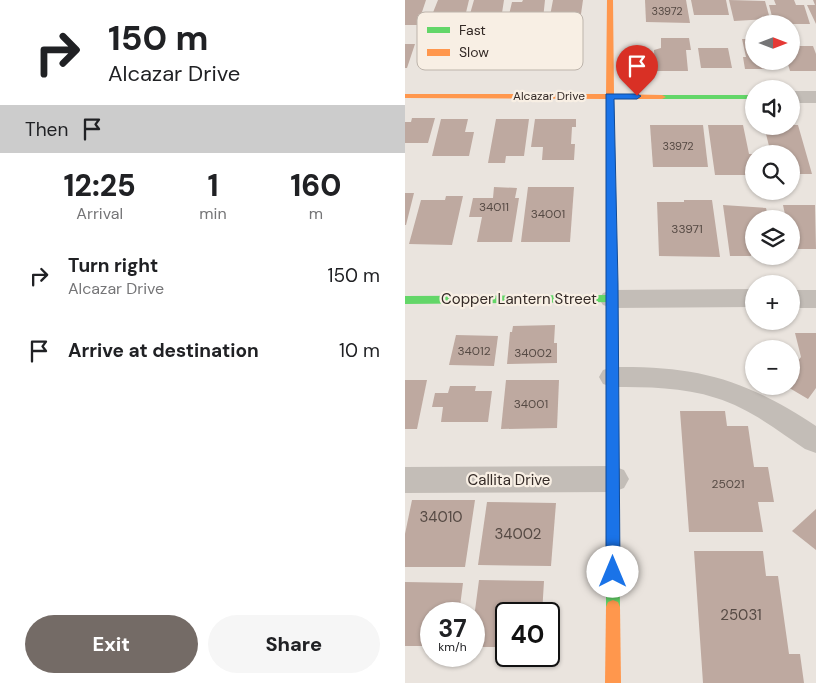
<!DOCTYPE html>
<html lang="en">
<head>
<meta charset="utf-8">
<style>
	body { margin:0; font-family:"DM Sans",sans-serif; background:#f6f6f6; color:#202124; height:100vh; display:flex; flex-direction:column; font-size:19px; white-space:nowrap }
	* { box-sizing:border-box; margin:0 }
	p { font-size:16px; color:#757577 }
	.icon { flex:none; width:28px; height:28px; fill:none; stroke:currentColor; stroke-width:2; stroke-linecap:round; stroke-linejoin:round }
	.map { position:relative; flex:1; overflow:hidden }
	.sheet { display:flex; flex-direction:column; background:#fff; width:405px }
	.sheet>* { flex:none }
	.banner { background:#fff; color:#202124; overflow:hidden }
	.needle { width:32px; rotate:90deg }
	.buttons { position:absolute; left:340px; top:15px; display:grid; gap:10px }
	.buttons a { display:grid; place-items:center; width:55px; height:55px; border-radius:50%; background:#fff; box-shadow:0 1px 4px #0004; font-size:25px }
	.speed { position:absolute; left:15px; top:602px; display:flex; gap:10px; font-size:25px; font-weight:700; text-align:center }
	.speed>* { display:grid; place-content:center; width:65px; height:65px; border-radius:50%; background:#fff; box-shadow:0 1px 4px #0004; line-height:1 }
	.speed small { font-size:12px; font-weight:400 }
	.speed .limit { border:2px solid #111; border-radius:8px; background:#fff; color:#111 }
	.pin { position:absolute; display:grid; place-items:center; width:42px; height:42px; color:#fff; margin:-51px -21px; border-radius:50% 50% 50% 0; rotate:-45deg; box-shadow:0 0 5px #0007 }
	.pin .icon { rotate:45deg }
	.me { position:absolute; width:55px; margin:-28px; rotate:0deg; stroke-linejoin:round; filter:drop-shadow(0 0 4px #0008) }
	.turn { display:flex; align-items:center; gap:18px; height:105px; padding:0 25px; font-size:22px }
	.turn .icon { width:65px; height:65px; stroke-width:2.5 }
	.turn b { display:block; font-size:35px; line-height:42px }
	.then { display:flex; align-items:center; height:48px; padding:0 25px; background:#0003; gap:10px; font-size:19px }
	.eta { display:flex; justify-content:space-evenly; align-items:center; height:85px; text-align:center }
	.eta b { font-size:30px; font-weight:800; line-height:35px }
	.action { display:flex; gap:10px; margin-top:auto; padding:10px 25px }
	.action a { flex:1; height:58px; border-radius:30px; background:#746b66; color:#fff; font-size:20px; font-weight:800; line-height:58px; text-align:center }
	.action a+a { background:#f6f6f6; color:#202124 }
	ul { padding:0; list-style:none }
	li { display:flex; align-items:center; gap:15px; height:75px; padding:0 25px }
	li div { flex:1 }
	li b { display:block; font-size:19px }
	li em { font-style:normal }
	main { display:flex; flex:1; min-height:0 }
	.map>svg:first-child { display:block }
</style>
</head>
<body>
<main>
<section class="sheet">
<div class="banner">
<div class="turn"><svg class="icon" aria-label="right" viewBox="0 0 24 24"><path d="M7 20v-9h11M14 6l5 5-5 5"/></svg><div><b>150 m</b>Alcazar Drive</div></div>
<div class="then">Then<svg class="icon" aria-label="arrive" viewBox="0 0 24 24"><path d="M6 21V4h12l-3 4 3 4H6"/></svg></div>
</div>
<div class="eta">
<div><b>12:25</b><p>Arrival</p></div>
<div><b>1</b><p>min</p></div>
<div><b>160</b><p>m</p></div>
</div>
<ul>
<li><svg class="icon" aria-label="right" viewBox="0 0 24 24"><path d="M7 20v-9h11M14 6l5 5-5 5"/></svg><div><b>Turn right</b><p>Alcazar Drive</p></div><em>150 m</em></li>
<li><svg class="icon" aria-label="arrive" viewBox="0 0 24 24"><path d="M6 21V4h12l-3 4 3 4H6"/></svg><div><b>Arrive at destination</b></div><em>10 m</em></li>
</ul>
<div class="action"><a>Exit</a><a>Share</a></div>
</section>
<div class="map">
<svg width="411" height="683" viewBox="0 0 411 683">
	<rect width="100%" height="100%" fill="#eae4de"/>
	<g fill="#bea9a0">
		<path d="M0,0H21L17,12H20L16,25H0Z"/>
		<path d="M33,0H64L58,25H23Z"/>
		<path d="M69,0H99L97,13H99L98,21H63Z"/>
		<path d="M118,0H140L138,19H103L107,2H117Z"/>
		<path d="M148,0H178L175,21H144Z"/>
		<path d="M240,0H281L285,23L241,22Z"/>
		<path d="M286,0H321L324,15H289Z"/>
		<path d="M324,0L360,1L365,19L329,21Z"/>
		<path d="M369,0H389L391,5H399L405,24H369L364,5H371Z"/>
		<path d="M408,0H411V24L402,5H410Z"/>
		<path d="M256,38H284L286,50H281L283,71H250L249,50L256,48Z"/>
		<path d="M337,39H349V61H374L375,66H360V69H340L338,57H341Z"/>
		<path d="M0,44H10L2,68H0Z"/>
		<path d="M386,46H408L411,54V71H385L382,61H386Z"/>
		<path d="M293,48H323L327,68H296Z"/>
		<path d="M7,118H30L23,143H0V122H6Z"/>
		<path d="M36,119H63L60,132H69L64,156H27Z"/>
		<path d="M91,119H124L119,156H101L100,163H83Z"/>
		<path d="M130,119H171V127H167L166,144H170L169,160H137L138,147H126Z"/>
		<path d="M245,125H298L303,167H248Z"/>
		<path d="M303,125H338L344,154H349V175H310Z"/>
		<path d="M386,125H393L407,174H386V154H366L359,126Z"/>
		<path d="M89,187L112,188L110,198H114L107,242H72L77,217H64L68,198H88Z"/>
		<path d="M123,187H169L165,242H116Z"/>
		<path d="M0,193H9L1,225H0Z"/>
		<path d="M41,196H58L47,245L4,244L16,200H40Z"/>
		<path d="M279,200H307L315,257L254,256L252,202H279Z"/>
		<path d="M318,205L361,208L364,219H349V253H346V256H325Z"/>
		<path d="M378,205H410L411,249H387L386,219H381Z"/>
		<path d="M150,325L149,343H152V363L102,364L105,332H107L108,326Z"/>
		<path d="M390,333H411V388L403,399L381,386H386V361L391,363L396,357Z"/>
		<path d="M51,335L93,336L89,366L44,365Z"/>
		<path d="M0,380H22L12,429H0Z"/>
		<path d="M101,380H154L152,428L96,429Z"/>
		<path d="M45,386H71L70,391H87L83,422H36L38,407H27L30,393H43Z"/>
		<path d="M275,411H320L322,426H343L349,467H363L369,502H353L358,532H284Z"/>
		<path d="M7,500H70L60,567H0V534Z"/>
		<path d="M82,502L151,503L146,566L73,565Z"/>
		<path d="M411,509V550L387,531Z"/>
		<path d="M289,551H358L361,576H373L384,654H395L399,683H298Z"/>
		<path d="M74,580L139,581L137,614H101V647H69V618Z"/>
		<path d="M0,582L58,583L54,614H26V646H0Z"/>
	</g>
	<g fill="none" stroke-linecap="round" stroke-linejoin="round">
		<g fill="#c3bdb7" fill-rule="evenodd">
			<rect x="386" y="91" width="25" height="12"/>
			<path d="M349,289V307L207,308L198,305L194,299L198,293L207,290Z"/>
			<rect x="386" y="290" width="25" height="18"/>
			<path d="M208,367C294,366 339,379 411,426V453L400,449C372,430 344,408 311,398C278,387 242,387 208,387L198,384L194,377L198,370Z"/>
			<path d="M208,466L219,470L224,479L219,488L208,492L0,493V467Z"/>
		</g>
		<g fill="#63d668" fill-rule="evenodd">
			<path d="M254,95H349V99H257L253,97Z"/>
			<path d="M207,295L212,299L211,302L0,304V296Z"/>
			<path d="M206,316L211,320L215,607L213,612L208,614L203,612L201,607V320Z"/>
		</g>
		<g fill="#ff974d" fill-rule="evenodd">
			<path d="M202,0H208L209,94L257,95L261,97L257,99H209L211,320L206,324L201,320V99L0,98V94H201Z"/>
			<path d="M208,600L213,602L215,607L216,683H200L201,607L203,602Z"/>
		</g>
	</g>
	<path fill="#1a73e8" stroke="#114b97" d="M201,94H232L236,96L232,99H209L213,284L215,572L213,576L208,578L203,576L201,572Z"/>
	<g text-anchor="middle" stroke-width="4.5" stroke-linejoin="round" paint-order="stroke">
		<g font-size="11" fill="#564a44">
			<text x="262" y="15">33972</text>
			<text x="273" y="150">33972</text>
		</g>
		<g font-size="12" fill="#342a26" stroke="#f8efe4">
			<text x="144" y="100">Alcazar Drive</text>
		</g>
		<g font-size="12" fill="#564a44">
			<text x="89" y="211">34011</text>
			<text x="143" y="218">34001</text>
			<text x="282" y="233">33971</text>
			<text x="69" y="355">34012</text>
			<text x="128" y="357">34002</text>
			<text x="126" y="408">34001</text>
			<text x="323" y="488">25021</text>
		</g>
		<g font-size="15" fill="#342a26" stroke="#f8efe4">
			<text x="114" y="304">Copper Lantern Street</text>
			<text x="104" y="485">Callita Drive</text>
		</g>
		<g font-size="15" fill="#564a44">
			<text x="36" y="522">34010</text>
			<text x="113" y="539">34002</text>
			<text x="336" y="620">25031</text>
		</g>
	</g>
	<rect x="12" y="12" width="166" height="58" rx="8" fill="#f8efe4" stroke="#bdb4ab" stroke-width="1"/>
	<rect x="22" y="27" width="23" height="6" fill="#63d668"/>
	<rect x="22" y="49" width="23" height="7" fill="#ff974d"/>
	<g font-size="14" fill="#342a26">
		<text x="54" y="35">Fast</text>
		<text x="54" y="57">Slow</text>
	</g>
</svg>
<div class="buttons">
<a><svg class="needle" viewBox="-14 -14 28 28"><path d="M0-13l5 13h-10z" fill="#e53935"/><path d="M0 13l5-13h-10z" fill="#757577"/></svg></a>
<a><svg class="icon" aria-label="sound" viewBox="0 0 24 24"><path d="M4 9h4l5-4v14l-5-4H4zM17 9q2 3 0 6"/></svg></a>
<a><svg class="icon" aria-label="search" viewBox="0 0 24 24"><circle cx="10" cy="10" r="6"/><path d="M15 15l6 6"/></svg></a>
<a><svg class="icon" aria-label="layers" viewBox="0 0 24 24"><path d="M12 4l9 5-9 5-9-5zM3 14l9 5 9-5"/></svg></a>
<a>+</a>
<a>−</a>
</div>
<div class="speed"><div>37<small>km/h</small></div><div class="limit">40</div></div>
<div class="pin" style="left:232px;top:96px;background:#d93025"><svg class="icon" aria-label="arrive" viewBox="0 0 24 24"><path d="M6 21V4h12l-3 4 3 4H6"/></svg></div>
<svg class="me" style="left:208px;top:572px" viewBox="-20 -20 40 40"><circle r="19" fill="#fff"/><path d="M0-13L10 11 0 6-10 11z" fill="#1a73e8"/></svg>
</div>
</main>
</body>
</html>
